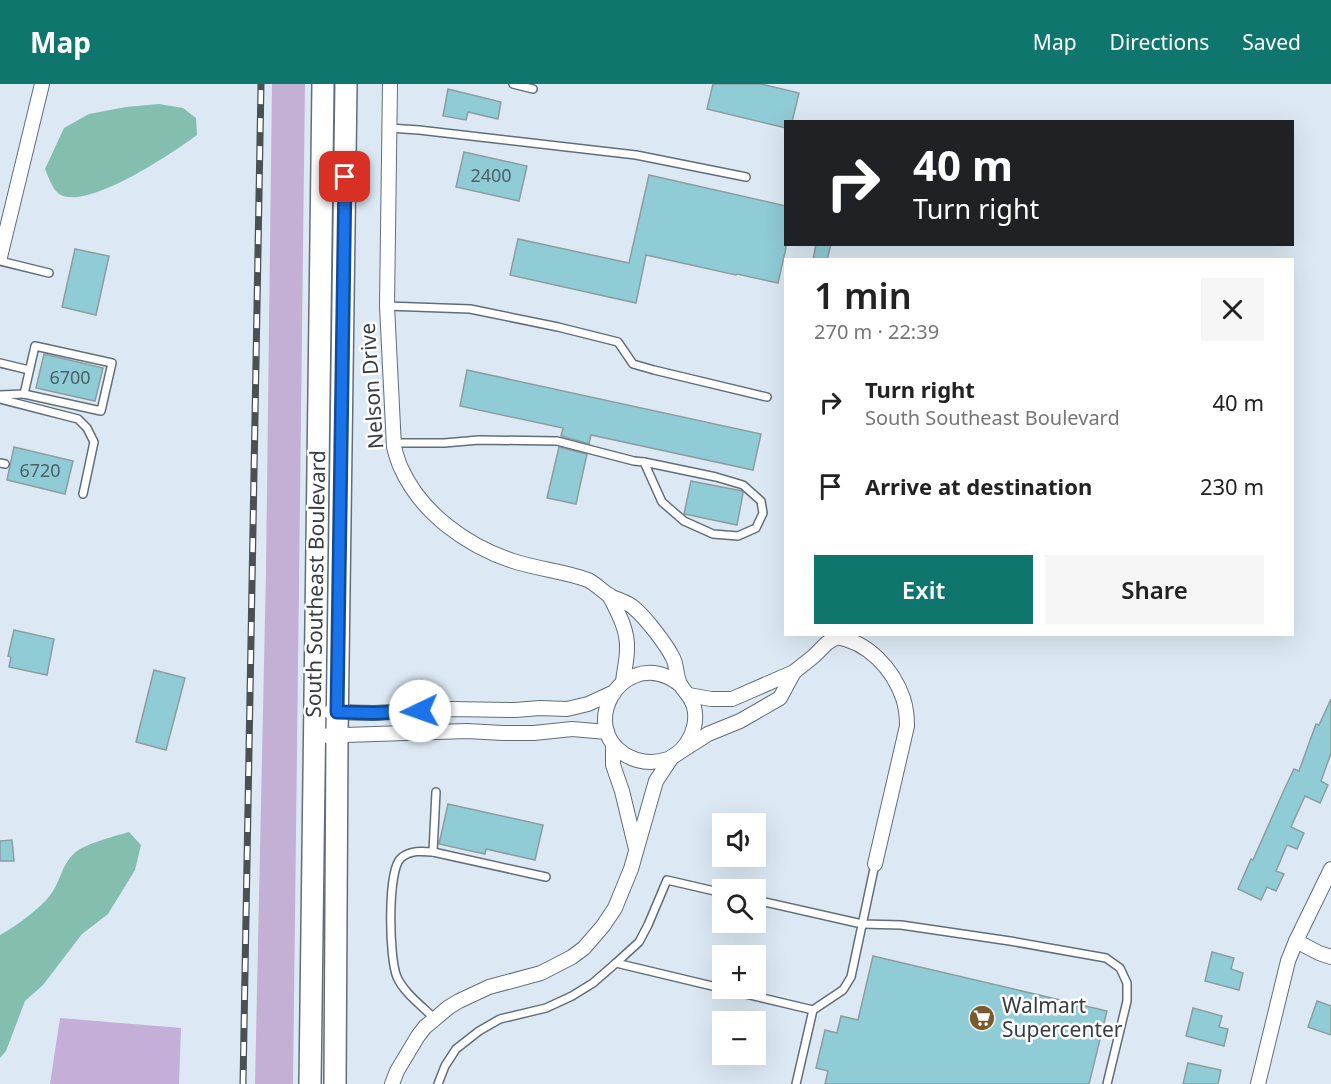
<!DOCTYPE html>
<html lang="en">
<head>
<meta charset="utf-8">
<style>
	body { margin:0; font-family:"Noto Sans",sans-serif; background:#f6f6f6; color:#222; height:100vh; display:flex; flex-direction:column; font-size:22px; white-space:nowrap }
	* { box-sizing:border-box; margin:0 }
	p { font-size:20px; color:#767676 }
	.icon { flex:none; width:33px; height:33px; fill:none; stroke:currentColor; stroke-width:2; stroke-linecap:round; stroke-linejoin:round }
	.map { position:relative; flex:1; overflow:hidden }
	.panel { position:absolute; left:784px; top:174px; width:510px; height:378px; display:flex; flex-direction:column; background:#fff; border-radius:0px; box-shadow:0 6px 24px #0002 }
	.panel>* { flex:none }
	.guide { position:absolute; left:784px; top:36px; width:510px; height:126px; border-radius:0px; box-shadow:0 6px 24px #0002; background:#202124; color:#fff; overflow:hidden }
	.buttons { position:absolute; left:712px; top:729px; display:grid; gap:12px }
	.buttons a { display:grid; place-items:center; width:54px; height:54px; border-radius:0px; background:#fff; box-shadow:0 6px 24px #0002; font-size:30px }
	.pin { position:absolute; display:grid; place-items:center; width:51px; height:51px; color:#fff; margin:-26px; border-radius:12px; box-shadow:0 3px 9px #0006 }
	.me { position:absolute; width:66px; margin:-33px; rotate:267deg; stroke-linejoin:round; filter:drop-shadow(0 0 4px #0008) }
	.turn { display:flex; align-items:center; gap:21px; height:126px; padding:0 30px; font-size:27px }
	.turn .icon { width:78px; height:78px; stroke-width:2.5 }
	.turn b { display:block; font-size:42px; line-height:51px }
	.round { display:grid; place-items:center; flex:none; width:63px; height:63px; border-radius:0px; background:#f6f6f6 }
	.overview { display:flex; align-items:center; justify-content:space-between; height:102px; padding:0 30px }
	h1 { font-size:36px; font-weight:600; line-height:45px }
	.button { display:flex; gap:12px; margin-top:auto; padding:12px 30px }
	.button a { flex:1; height:69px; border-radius:0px; background:#0f766e; color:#fff; font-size:24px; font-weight:600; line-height:69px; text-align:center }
	.button a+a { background:#f6f6f6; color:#222 }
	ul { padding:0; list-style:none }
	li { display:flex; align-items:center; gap:18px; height:84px; padding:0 30px }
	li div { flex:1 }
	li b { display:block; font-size:22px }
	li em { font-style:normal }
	header { display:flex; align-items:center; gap:36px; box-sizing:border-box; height:84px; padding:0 30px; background:#0f766e; color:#fff }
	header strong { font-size:28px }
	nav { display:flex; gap:33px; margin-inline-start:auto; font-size:21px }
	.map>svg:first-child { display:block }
</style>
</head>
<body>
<header>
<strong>Map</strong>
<nav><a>Map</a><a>Directions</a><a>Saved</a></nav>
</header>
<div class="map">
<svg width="1331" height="1000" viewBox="0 0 1331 1000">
	<rect width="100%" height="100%" fill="#dce9f4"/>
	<path fill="#c4afd5" d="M272,0H305L293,1000H255L266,487Z"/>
	<path fill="#c5aed8" d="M60,934L181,944L179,1000H50Z"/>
	<g fill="#84beae">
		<path d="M159,20L183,24L196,34L197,51C174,68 83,130 58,109C52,104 48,92 45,85L64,44L89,30L126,23Z"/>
		<path d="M129,748L141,761L135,786L108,830L82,850L43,901L25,917L6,967L0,974V851C15,843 41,824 51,810C61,797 62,778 77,767C89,759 115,752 129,748Z"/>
	</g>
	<g fill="#8fccd6" stroke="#8c9da0" stroke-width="1.5">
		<path d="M713,0H761L799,9L792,38H786V44L707,25Z"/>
		<path d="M448,5L501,18L498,35L468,28L466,36L443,32Z"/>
		<path d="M464,68L527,82L519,117L456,103Z"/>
		<path d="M649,91L786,122V164L778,199L737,190L736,191L646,171L636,219L510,191L518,155L629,179Z"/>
		<path d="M816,160H831L827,176H813Z"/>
		<path d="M75,165L109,172L96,231L62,223Z"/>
		<path d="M44,270L103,284L95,317L36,304Z"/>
		<path d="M467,286L761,350L753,386L591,351L589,360L561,352L563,344L460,322Z"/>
		<path d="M14,363L73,377L65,410L7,396Z"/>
		<path d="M559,363L587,370L576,420L547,414Z"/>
		<path d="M691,397L742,407L743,409L737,441L684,430Z"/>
		<path d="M14,546L54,555L47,591L9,583L11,573L8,572Z"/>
		<path d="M154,586L185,594L166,666L136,658Z"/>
		<path d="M1331,615V669L1321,697L1328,701L1320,719L1305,712L1291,743L1304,749L1297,765L1287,761L1276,787L1284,790L1276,807L1267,803L1261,816L1238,805L1251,775L1253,776L1284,706L1294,685L1299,687L1316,640L1319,641Z"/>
		<path d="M448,720L543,741L535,776L486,765L485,770L439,760Z"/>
		<path d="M12,756L14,777H0V757Z"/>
		<path d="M1212,868L1234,874L1231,885L1243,889L1239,906L1205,897Z"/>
		<path d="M873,872L1107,927L1089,1000H825L828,987L816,984L825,946L837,949L841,932L858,936Z"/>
		<path d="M1317,917L1331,922V951L1308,943Z"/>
		<path d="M1193,924L1222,932L1219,943L1228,945L1224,962L1186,952Z"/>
		<path d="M1188,979L1221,986L1218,1000H1183Z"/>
	</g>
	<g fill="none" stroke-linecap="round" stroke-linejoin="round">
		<g stroke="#626e77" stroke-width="10">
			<g id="lane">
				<path d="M513,0L533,5"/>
				<path d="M389,44L419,46L636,71L746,93"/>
				<path d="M0,177L49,189"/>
				<path d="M387,222L470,225L558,243L618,258L633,280L654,286L767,313"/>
				<path d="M35,262L112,279L101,327L24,310Z"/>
				<path d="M0,279L29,286"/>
				<path d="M0,311L24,310"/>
				<path d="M0,315L78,335L87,344L94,358L83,410"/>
				<path d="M393,359H444L479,356L557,357L634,377L644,378L716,393L743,401L761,417L763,429L756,444L738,452L713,450L684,437L662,418L644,378"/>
				<path d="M0,379L5,380"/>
				<path d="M436,708L433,768L546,793"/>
				<path d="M433,768C422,767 410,766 401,774C387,786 389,875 397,893C404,909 422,922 434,934"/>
				<path d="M756,816L862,840L901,841L1010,857L1106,874L1120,884L1127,899V917L1107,1000"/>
				<path d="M616,879L813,926"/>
				<path d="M438,1000L445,982L456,965L479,947L500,935L546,924L572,912L593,899L616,879L639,858L648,841L667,796L723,809"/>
				<path d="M796,1000L813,926L843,906L851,893L875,780"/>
			</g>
		</g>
		<g stroke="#626e77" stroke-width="16">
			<g id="street">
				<path d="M390,0L387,222L394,363C396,370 398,378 401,384C421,429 467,462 513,477C537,485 564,487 588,496C596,500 602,507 610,512C618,516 628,518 634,524C646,534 666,560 673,574C677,582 676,592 680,600C685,609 691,612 694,623C699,643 687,667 668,675C653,680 638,679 624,670C580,641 620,571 668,593C672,595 676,597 679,600"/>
				<path d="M0,173L42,0"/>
				<path d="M609,511C617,527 628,545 627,565C627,576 624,587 623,598"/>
				<path d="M689,611L711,615H732L794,588L814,572L827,559L837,553C868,558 893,585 903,614C906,623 907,633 907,642L875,780"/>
				<path d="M330,628L374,629L451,625L515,626L540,624L567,625L588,620L612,609"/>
				<path d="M314,652L467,647L503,649H534L572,645L607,648"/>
				<path d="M613,660V681L622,707L636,765"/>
				<path d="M1296,857L1319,869L1331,873"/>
				<path d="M392,1000L397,987L418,952L425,943L449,923L459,917L489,903L541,889L572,873L584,864L603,842L615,824L631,785L656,697L672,673L708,650L740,637L780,614L794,588"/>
				<path d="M1258,1000L1288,877L1296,857L1331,785"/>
			</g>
		</g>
		<g stroke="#626e77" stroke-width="24">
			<g id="primary">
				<path d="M310,1000L323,0"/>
				<path d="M335,1000L337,652L346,0"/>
			</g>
		</g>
		<use href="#lane" stroke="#fff" stroke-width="7"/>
		<use href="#street" stroke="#fff" stroke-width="14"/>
		<use href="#primary" stroke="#fff" stroke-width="21"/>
		<g stroke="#4b5055" stroke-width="7">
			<path id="rail" d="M243,1000L261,0"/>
		</g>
		<use href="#rail" stroke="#fff" stroke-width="4.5" stroke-dasharray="14" stroke-linecap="butt"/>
	</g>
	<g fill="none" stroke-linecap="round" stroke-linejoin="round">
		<g stroke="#114b97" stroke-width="15">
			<path id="route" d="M345,93L337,628L374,629L420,627"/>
		</g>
		<use href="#route" stroke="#1a73e8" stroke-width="10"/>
	</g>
	<defs>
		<g id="supermarket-disc" transform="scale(1.35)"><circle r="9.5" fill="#785b2f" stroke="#fff"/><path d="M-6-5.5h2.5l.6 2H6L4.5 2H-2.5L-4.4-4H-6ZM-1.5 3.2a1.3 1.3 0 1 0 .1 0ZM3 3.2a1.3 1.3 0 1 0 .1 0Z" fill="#fff"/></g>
	</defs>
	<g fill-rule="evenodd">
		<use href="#supermarket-disc" x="982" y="934"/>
	</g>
	<g text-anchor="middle" stroke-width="5" stroke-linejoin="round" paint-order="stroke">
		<g font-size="18" fill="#4e6166">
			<text x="491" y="98">2400</text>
			<text x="70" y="300">6700</text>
			<text x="40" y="393">6720</text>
		</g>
		<g font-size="21" fill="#383d41" stroke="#fff">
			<text transform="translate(372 302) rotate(-94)" y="7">Nelson Drive</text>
			<text transform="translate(316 500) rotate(-89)" y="7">South Southeast Boulevard</text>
		</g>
		<g font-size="21" fill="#383d41" stroke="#fff" text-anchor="start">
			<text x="1002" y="929">Walmart<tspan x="1002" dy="24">Supercenter</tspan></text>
		</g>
	</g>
</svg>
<div class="buttons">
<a><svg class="icon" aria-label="sound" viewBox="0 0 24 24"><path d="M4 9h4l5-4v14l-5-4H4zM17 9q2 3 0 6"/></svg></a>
<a><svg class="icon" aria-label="search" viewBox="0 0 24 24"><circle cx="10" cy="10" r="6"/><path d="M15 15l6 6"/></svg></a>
<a>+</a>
<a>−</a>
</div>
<div class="pin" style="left:345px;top:93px;background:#d93025"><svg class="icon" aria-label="arrive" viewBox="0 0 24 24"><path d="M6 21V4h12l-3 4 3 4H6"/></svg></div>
<svg class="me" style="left:420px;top:627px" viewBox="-20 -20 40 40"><circle r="19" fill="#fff"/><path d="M0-13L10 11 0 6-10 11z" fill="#1a73e8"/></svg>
<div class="guide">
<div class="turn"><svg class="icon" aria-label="right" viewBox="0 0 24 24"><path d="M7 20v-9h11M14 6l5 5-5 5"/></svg><div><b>40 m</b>Turn right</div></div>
</div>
<section class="panel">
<div class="overview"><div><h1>1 min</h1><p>270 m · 22:39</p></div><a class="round"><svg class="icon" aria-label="close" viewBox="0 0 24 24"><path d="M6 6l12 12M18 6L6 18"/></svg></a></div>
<ul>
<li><svg class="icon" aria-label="right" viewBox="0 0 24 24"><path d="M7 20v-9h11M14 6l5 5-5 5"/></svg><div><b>Turn right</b><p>South Southeast Boulevard</p></div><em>40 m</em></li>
<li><svg class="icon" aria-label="arrive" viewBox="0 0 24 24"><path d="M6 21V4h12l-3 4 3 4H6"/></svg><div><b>Arrive at destination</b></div><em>230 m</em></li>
</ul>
<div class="button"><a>Exit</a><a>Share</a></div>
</section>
</div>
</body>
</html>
